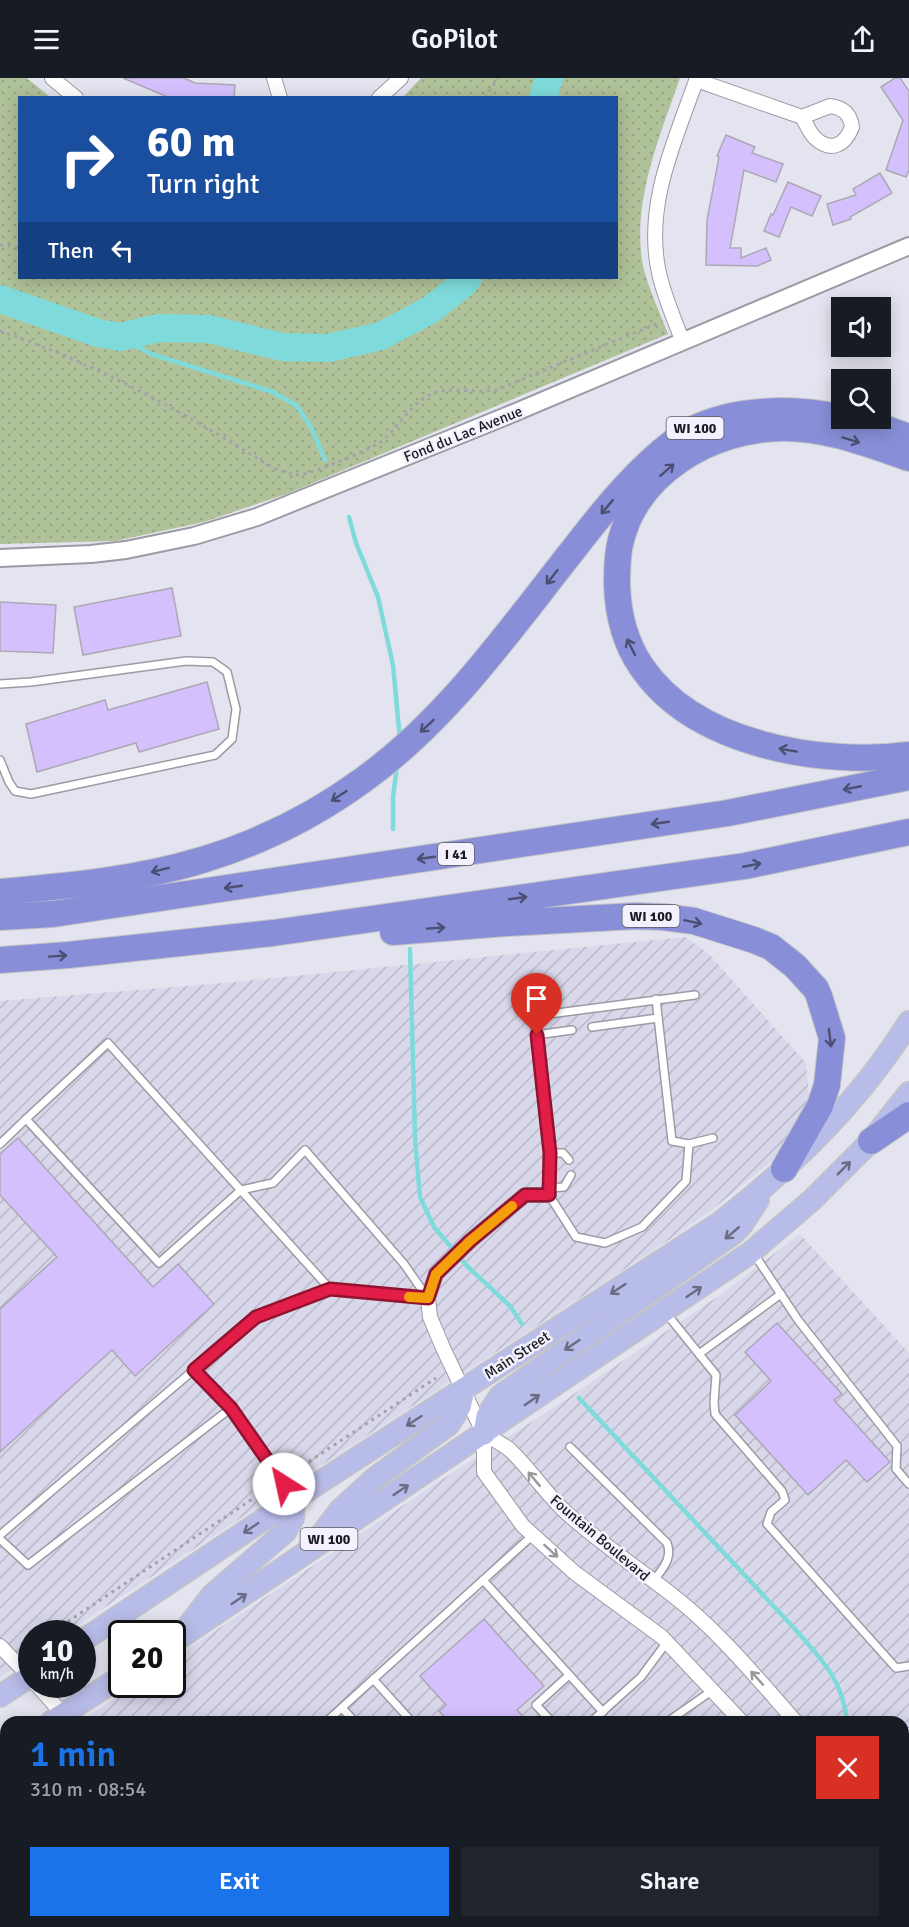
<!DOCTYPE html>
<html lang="en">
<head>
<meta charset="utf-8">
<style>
	body { margin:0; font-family:Signika,sans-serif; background:#20242c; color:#f1f3f6; height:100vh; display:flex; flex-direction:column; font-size:22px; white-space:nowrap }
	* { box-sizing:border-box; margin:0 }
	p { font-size:20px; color:#9ea1a6 }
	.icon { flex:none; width:33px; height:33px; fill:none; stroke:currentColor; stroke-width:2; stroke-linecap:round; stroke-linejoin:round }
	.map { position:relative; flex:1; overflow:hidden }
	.panel { position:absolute; left:0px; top:1638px; width:909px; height:212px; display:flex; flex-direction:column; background:#171b24; border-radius:18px 18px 0 0; box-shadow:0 3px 15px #0003 }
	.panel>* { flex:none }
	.guide { position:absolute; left:18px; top:18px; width:600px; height:183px; border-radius:0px; box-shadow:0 3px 15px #0003; background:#1a4fa0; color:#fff; overflow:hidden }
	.controls { position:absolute; left:831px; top:219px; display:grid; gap:12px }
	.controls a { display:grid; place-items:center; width:60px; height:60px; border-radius:0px; background:#171b24; box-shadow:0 3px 15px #0003; font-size:30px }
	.speed { position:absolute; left:18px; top:1542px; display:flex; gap:12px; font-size:30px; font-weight:700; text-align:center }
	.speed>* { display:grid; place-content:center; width:78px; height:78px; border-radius:50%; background:#171b24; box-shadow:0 3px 15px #0003; line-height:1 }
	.speed small { font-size:15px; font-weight:400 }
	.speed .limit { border:3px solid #111; border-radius:9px; background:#fff; color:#111 }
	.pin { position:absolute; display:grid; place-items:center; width:51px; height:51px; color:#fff; margin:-62px -26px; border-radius:50% 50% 50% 0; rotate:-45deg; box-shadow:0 0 6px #0007 }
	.pin .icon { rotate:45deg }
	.me { position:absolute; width:66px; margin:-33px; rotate:325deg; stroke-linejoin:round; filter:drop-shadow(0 0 4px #0008) }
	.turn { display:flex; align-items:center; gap:21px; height:126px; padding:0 30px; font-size:27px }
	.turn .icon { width:78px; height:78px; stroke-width:2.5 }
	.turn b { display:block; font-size:42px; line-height:51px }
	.then { display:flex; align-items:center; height:57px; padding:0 30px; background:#0003; gap:12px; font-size:22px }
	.round { display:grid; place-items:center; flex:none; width:63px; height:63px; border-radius:0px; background:#20242c }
	.overview { display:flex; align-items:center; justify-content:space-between; height:102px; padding:0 30px }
	h1 { font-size:36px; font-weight:600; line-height:45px; color:#1a73e8 }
	.button { display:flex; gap:12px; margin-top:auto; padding:12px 30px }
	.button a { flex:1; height:69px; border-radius:0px; background:#1a73e8; color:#fff; font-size:24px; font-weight:600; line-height:69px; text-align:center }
	.button a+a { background:#20242c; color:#f1f3f6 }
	header { display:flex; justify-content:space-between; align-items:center; height:78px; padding:0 30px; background:#171b24; font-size:27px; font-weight:600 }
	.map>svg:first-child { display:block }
</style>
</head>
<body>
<header><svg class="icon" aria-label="menu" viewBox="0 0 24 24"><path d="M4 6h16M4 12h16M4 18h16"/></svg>GoPilot<svg class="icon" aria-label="share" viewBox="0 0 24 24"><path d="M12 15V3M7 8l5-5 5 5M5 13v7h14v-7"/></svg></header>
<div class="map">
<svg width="909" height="1849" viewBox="0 0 909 1849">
	<defs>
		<pattern id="industrial-furrows" width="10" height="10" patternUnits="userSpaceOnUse" patternTransform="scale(1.5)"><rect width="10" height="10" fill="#d9d8eb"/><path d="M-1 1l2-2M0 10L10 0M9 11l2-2" fill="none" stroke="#bab9c9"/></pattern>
		<pattern id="park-dots" width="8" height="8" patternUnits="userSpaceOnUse" patternTransform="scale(1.5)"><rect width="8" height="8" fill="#b0c299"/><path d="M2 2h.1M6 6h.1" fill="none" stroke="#97a683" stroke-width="1.8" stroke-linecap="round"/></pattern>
	</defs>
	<rect width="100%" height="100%" fill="#e4e4f0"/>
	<g fill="url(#industrial-furrows)">
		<path d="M685,859L708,875L806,985L810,1028L788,1067L776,1080L709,1134L660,1168L317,1390L66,1555L32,1556L31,1579L0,1599V923L223,905Z"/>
		<path d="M800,1156L909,1275V1849H0V1695L6,1691V1844H903V1644H79L134,1607L172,1606L173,1581L441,1402L556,1328L723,1215Z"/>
	</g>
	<path fill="url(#park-dots)" d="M0,0H27L50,19L20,20V200H616V20L403,19L421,0H680C660,58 633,120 642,183C646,205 660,235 668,256L289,415L204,444L115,463L0,466Z"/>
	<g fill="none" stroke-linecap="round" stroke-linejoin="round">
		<g stroke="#7fdbdb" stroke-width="4.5">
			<path d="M120,259L151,276L273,314L297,328L312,351L325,382"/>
			<path d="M349,439L356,465L378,519L393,587L400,662"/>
			<path d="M393,751V719L397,688"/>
			<path d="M410,871L415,1061L420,1119L434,1149L467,1188L510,1228L522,1246"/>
			<path d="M579,1320L794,1550C821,1581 843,1601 847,1644"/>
			<path d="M819,1849V1844"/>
		</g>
		<g stroke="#7fdbdb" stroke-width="28">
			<path d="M543,20L549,0"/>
			<path d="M0,221L98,255L120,259L159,250L209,251L282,269L328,270L381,258L430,232L463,206L468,200"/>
		</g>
	</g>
	<g fill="#d5c0fe" stroke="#aca8b3" stroke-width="1.5">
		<path d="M123,0H184L195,5L235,7L234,20H170Z"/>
		<path d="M895,0H900L909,13V92L906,99L886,92L903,42L881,9Z"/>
		<path d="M726,57L755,69L752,75L783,86L776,104L744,92L730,170H741V180L766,170L771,182L757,188L706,187L707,142L719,79L717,78Z"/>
		<path d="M880,95L892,115L850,139L851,141L833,147L827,126L856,117L853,111Z"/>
		<path d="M788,104L821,118L812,138L791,129L779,159L764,153L771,136L773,137Z"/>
		<path d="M172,510L181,558L83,577L74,529Z"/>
		<path d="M0,524L56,527L53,575L0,573Z"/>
		<path d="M207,604L219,651L139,674L136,665L37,694L26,646L105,622L108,632Z"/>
		<path d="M18,1060L153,1209L178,1186L214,1226L135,1298L112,1272L0,1374V1231L57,1179L0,1117V1076Z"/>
		<path d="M777,1245L842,1316L834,1322L890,1384L867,1404L846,1382L808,1417L735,1337L771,1303L745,1274Z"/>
		<path d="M484,1541L544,1608L517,1632L528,1644H449L439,1633L446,1627L420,1598Z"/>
	</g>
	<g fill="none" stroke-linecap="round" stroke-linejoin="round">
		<g stroke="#9b9ba5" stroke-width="10">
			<g id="service">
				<path d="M0,606L31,604L186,583L213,584L227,594L236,631L232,661L215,677L31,716L15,713L9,704L0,682"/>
				<path d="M695,917L534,938L550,1075L549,1117L576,1159L605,1165L642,1149L686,1103L689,1066L713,1060"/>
				<path d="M656,921L672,1063L689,1066"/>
				<path d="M592,949L658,940"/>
				<path d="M536,957L572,952"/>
				<path d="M0,1066L26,1041"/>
				<path d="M550,1075H563L569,1082"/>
				<path d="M548,1110L564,1109L571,1097"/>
				<path d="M754,1176L798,1242L897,1368L896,1391L909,1406"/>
				<path d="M427,1219L404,1186L305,1072L273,1105L241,1112L159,1185L26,1041L108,965L330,1211L428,1220"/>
				<path d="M666,1235L716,1297L714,1324L715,1336L782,1413L785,1422L771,1434L767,1446L896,1590L909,1588"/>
				<path d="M699,1276L781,1216"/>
				<path d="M194,1292L231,1330"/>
				<path d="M570,1369L667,1465C673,1481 662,1491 653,1504"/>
				<path d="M0,1457L256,1239L330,1211"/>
				<path d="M0,1461L28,1487L231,1330L293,1418"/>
				<path d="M483,1502L603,1634"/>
				<path d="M373,1601L412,1644"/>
				<path d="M342,1630L355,1644"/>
				<path d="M326,1644L533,1457"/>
				<path d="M552,1644L536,1627L569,1597"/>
				<path d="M591,1644L641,1599L667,1564"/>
				<path d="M667,1644L713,1612"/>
				<path d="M346,1844L351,1849"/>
				<path d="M363,1849L369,1844"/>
				<path d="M441,1849L447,1844"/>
				<path d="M695,1849L701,1844"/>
				<path d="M772,1849L775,1844"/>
			</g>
		</g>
		<g stroke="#9b9ba5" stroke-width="16">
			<g id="minor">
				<path d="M52,0L76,20"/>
				<path d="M274,0L280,20"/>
				<path d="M696,2L802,39"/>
				<path d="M379,20L401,0"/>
				<path d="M830,28C844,30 850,36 852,49C845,67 831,75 815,60C809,54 806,45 802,39Z"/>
				<path d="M683,264C674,241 664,218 659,195C644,127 675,63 697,0"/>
				<path d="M549,1117H525L470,1163L436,1196L428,1220L430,1239L443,1270L484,1356V1394L523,1448L575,1495L662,1559L742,1644"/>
				<path d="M484,1356C492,1361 504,1366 511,1373C532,1393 547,1418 569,1437C602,1466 637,1490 671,1516C718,1552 757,1600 796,1644"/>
				<path d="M0,1568L32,1601"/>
				<path d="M36,1606L70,1644"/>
				<path d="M903,1662L909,1657"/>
				<path d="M903,1764L909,1771"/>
				<path d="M903,1819L909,1825"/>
				<path d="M246,1844L251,1849"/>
			</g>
		</g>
		<g stroke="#9b9ba5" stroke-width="20">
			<path id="tertiary" d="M0,480L91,476L126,472L194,458L257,439L504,339L909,168"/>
		</g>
		<g stroke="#c4c4c5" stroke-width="24">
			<g id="primary">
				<path d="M484,1356L487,1338L500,1318L733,1156L741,1148L758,1122"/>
				<path d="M319,1460L340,1432L375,1400L448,1347L460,1329L464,1312"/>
				<path d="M189,1547L212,1517L285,1454L293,1440L294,1421"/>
				<path d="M82,1563L294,1421L721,1144C794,1087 860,1023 909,944"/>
				<path d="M172,1565L750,1175L812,1122L871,1063L909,1015"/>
				<path d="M0,1618L32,1597"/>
				<path d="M51,1644L122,1598"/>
				<path d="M0,1678L6,1674"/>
			</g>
		</g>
		<g stroke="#c4c4c5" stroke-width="28">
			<g id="motorway">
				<path d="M843,340L881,349L909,359"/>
				<path d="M909,380C868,366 825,349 781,350C712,351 636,394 620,466C617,479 617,493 617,507C618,536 624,563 641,588C694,667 821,688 909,677"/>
				<path d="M0,814C68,808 137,802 202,782C259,765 315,737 363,702C448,641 508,554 573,472C601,436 627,403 662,373C671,366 680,358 691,352C735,330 794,329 842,340"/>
				<path d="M0,839L53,836L728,735L909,699"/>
				<path d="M393,854L506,845L636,838L663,839L694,843L754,862L771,869L795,888L816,911L819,918L832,960L827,1007L820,1028L784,1091"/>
				<path d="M0,882L68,877L273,855L745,788L909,754"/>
				<path d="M871,1063L909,1037"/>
			</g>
		</g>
		<g stroke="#a2a2ab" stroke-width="3" stroke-dasharray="3 4.5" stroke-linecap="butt">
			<path d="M485,20L498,0"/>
			<path d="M0,167L12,168L20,171"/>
			<path d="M0,253C83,281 159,321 234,366C252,376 283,401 304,396C317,393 375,370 383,362C401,346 411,325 433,315C447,309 477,315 496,312L661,244"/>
			<path d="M290,1396L436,1300"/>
			<path d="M49,1556L272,1408"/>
			<path d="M23,1573L32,1567"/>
		</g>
		<use href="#service" stroke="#fff" stroke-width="7"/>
		<use href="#minor" stroke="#fff" stroke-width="14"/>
		<use href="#tertiary" stroke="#fff" stroke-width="16"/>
		<use href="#primary" stroke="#b8bce8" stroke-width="21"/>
		<use href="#motorway" stroke="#888fd8" stroke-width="26"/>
	</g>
	<defs><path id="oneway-shaft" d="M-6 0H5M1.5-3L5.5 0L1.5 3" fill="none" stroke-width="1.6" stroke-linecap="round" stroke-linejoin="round" transform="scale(1.5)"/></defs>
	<g stroke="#4c4f72">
		<use href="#oneway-shaft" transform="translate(851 362) rotate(17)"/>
		<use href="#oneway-shaft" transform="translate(667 392) rotate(-41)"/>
		<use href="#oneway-shaft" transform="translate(607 429) rotate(130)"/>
		<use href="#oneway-shaft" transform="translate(552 499) rotate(128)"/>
		<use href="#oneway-shaft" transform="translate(631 569) rotate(-116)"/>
		<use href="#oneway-shaft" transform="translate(427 648) rotate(137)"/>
		<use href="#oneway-shaft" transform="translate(788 672) rotate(-170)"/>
		<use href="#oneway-shaft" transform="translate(852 710) rotate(169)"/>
		<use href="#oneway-shaft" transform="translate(339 718) rotate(147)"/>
		<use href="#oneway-shaft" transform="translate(660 745) rotate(172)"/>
		<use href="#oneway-shaft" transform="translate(426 780) rotate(172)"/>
		<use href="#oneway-shaft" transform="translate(752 787) rotate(-11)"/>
		<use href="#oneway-shaft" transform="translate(160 792) rotate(166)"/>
		<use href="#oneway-shaft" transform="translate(233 809) rotate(172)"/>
		<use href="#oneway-shaft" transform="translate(518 820) rotate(-8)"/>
		<use href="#oneway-shaft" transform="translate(693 844) rotate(12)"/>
		<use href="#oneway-shaft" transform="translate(436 850) rotate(-4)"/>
		<use href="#oneway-shaft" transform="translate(58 878) rotate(-4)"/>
		<use href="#oneway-shaft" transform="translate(830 960) rotate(83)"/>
	</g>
	<g stroke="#6a6c84">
		<use href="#oneway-shaft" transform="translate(844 1090) rotate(-45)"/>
		<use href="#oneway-shaft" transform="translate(732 1155) rotate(140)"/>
		<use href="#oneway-shaft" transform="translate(618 1211) rotate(147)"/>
		<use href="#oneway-shaft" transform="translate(694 1214) rotate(-34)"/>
		<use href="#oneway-shaft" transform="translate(572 1267) rotate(146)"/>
		<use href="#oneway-shaft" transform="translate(532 1322) rotate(-35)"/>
		<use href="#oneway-shaft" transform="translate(414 1343) rotate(147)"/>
		<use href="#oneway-shaft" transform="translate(401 1412) rotate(-34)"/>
		<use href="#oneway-shaft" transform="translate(251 1450) rotate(146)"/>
		<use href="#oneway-shaft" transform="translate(239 1521) rotate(-34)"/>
	</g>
	<g stroke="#98989a">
		<use href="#oneway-shaft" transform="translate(534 1401) rotate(-130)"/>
		<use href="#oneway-shaft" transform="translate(551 1473) rotate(42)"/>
		<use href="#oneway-shaft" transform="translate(757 1600) rotate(-132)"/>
	</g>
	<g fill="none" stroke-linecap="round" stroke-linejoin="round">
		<g stroke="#92132f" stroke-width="15">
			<path id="route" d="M284,1406L231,1330L194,1292L256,1239L330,1211L428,1220L436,1196L470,1163L525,1117H549L550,1075L537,957"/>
		</g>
		<use href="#route" stroke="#e11d48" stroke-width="10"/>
		<path stroke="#f59e0b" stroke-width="10" d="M409,1219L428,1220L436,1196L470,1163L512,1128"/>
	</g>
	<g text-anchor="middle" stroke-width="5" stroke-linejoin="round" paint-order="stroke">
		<g fill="#f2f1fd" stroke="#5c5b62" stroke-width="1.5">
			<rect x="666.5" y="339" width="57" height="22" rx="4.5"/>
			<rect x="438" y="765" width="36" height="22" rx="4.5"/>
			<rect x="622.5" y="827" width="57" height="22" rx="4.5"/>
			<rect x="300.5" y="1450" width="57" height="22" rx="4.5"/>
		</g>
		<g font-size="14" font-weight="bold" fill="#1b1b1f">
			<text x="695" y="355">WI 100</text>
			<text x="456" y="781">I 41</text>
			<text x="651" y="843">WI 100</text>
			<text x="329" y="1466">WI 100</text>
		</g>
		<g font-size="15" fill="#1b1b1f" stroke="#f2f1fd">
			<text transform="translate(463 356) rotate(-22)" y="5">Fond du Lac Avenue</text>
			<text transform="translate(517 1277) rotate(-33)" y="5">Main Street</text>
			<text transform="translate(600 1460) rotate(40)" y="5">Fountain Boulevard</text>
		</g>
	</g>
</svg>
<div class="controls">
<a><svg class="icon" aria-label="sound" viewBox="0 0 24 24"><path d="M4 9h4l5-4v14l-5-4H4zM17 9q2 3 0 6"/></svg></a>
<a><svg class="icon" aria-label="search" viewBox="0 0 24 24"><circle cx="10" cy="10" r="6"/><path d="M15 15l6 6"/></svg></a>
</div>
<div class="speed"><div>10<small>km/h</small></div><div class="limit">20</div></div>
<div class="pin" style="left:537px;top:957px;background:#d93025"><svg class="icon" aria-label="arrive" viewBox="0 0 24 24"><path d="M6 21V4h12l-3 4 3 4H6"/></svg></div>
<svg class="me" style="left:284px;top:1406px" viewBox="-20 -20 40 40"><circle r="19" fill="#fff"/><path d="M0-13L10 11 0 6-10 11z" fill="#e11d48"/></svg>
<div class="guide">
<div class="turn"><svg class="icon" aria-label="right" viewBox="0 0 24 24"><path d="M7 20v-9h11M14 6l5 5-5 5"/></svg><div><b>60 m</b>Turn right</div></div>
<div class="then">Then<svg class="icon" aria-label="left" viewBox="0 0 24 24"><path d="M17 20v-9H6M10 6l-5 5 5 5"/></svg></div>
</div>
<section class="panel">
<div class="overview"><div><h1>1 min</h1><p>310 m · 08:54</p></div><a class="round" style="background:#d93025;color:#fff"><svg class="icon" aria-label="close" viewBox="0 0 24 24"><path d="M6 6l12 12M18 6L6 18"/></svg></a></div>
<div class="button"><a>Exit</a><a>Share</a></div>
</section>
</div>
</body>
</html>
